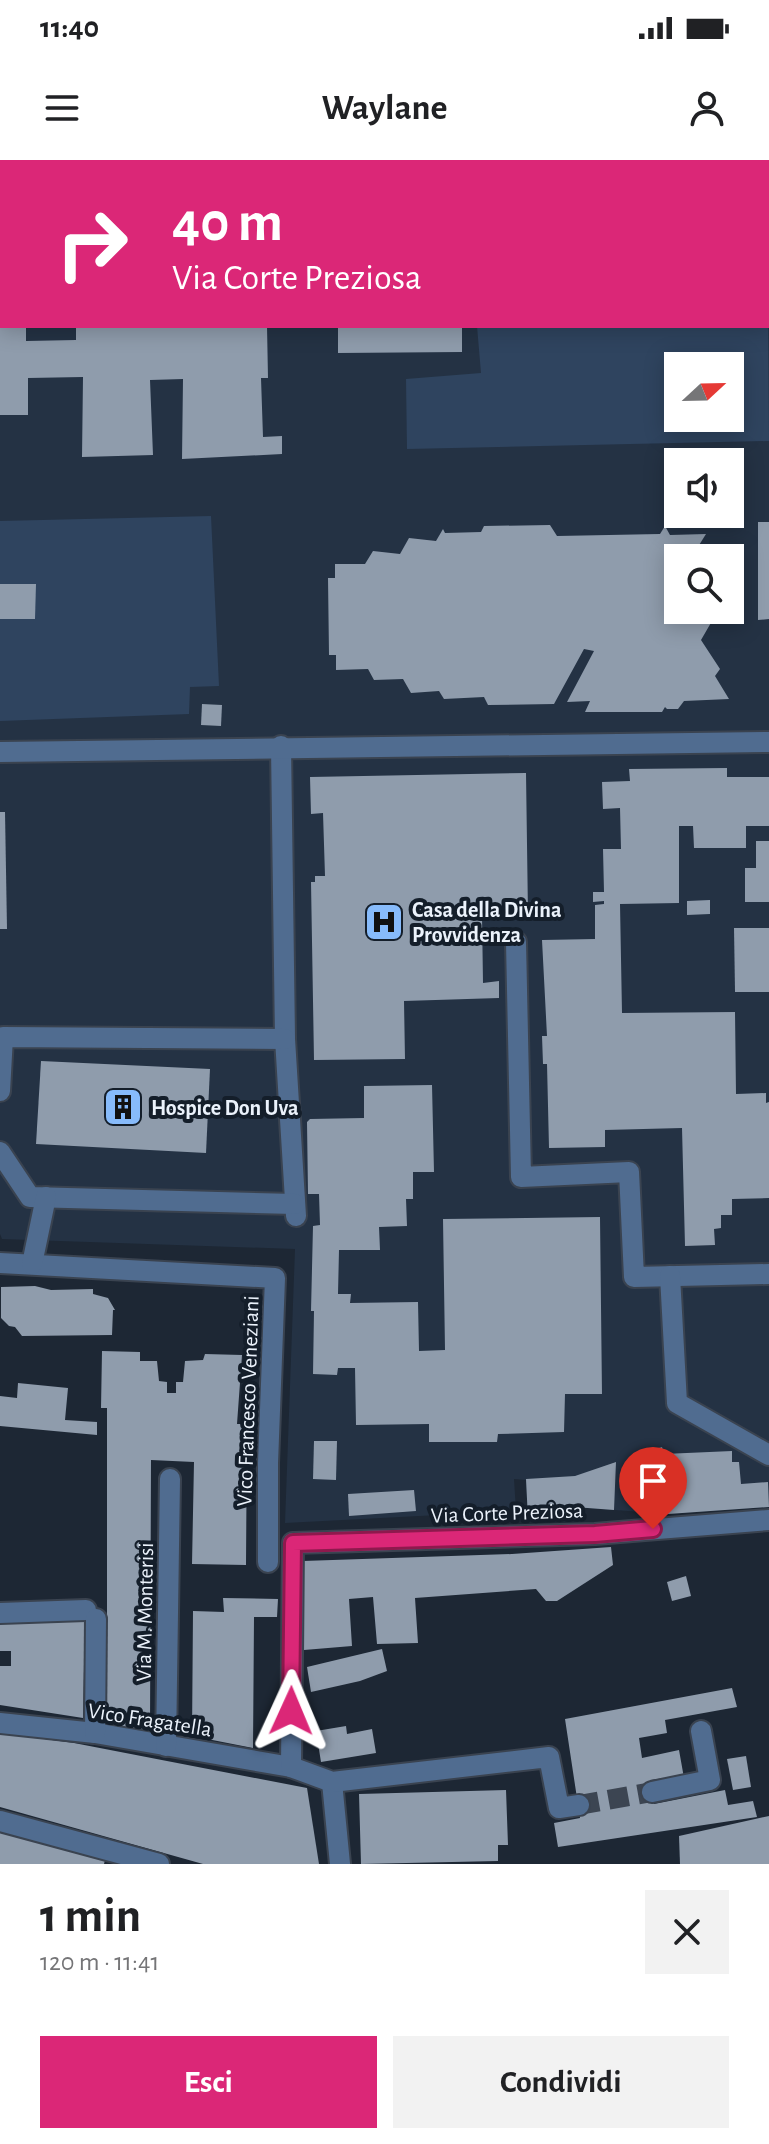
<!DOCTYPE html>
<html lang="it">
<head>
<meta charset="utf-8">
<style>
	body { margin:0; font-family:"Alegreya Sans",sans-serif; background:#f2f2f2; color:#202124; height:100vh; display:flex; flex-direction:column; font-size:30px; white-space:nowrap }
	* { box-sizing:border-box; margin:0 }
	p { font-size:26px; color:#757577 }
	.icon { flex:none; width:44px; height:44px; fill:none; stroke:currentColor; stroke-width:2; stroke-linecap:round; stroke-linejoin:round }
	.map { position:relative; height:1704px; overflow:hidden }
	.details { display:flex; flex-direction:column; background:#fff; flex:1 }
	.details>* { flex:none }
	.banner { position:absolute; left:0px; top:0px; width:770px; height:168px; box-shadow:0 4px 20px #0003; background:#db2777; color:#fff; overflow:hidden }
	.needle { width:52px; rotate:68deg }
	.controls { position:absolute; left:664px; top:192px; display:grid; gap:16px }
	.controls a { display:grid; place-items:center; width:80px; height:80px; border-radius:0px; background:#fff; box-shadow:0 4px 20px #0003; font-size:40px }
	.pin { position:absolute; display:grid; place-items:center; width:68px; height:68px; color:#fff; margin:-82px -34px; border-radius:50% 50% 50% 0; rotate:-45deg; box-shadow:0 0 8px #0007 }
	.pin .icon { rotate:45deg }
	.me { position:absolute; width:88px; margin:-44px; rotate:1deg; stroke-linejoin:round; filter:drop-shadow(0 0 6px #0008) }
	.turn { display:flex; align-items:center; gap:28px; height:168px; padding:0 40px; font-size:36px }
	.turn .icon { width:104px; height:104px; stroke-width:2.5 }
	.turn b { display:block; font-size:56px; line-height:68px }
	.round { display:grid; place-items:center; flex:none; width:84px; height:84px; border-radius:0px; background:#f2f2f2 }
	.summary { display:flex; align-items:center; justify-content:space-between; height:136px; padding:0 40px }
	h1 { font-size:48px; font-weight:600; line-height:60px }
	.button { display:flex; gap:16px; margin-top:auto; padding:16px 40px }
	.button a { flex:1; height:92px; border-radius:0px; background:#db2777; color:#fff; font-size:32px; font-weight:600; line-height:92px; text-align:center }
	.button a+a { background:#f2f2f2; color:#202124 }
	.status { display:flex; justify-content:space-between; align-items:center; height:56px; padding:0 40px; background:#fff; direction:ltr }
	.status svg { height:22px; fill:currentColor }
	header { display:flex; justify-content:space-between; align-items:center; height:104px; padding:0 40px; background:#fff; font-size:36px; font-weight:600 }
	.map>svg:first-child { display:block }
</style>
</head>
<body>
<div class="status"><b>11:40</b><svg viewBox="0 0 49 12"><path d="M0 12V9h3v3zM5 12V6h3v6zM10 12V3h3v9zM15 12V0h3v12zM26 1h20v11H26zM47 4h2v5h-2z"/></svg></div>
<header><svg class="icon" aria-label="menu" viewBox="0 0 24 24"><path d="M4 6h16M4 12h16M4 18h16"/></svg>Waylane<svg class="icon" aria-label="person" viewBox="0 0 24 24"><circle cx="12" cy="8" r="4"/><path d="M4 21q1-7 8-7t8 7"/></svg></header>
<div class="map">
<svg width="769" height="1704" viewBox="0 0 769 1704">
	<rect width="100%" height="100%" fill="#1d2734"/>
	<path fill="#243244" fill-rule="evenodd" d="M0,0L459,2H2V166H768V2H739L769,1V1347L668,1354L562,1346L561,1356L528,1359L526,1320L514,1319L516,1351L285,1363L295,1089L2,1079L0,1074ZM678,206H730V258H678ZM678,302H730V354H678ZM678,398H730V450H678Z"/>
	<g fill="#2f445f" fill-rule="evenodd">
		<path d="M768,136L769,281L407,289L406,219L481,213L477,166H768ZM678,206H730V258H678Z"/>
		<path d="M211,356L219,526L190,527L189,554L0,561V361Z"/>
	</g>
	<g fill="#8f9cac">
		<path d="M0,166H26V181L76,180V166H267L268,218H261L263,277L282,276V294L182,299L183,219L150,220L153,295L82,297L83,217L28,218V255H0Z"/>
		<path d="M338,166H462V192L338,193Z"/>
		<path d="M758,362H769V459L758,460Z"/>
		<path d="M550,365L557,376L660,374L665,366L670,375L706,374L691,398H678V450H687V461H712L701,480L720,509L715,516L729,539L684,541L678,549H667L665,547L662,552H585L590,541L567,542L594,491L584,489L554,544L488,545L484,537L444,539L439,531L411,533L403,519L374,520L368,509L336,510V495H329L328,418H335V404H365L373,391L400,394L409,378L436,381L443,369L445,373L481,372L484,366Z"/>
		<path d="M0,424H36L35,459H0Z"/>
		<path d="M202,544L222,545L221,566L201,565Z"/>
		<path d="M727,608V617H769V666H746V688H694L693,666H679V743L620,744L622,853L735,852L736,934L766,933V943L769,942V1038L732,1039V1055H721V1068L714,1069L715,1085L685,1086L682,968L605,970V987L549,988L547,904H543L542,876H547L542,780L595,779V745L604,744V741L593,742V732H604L603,689H621L620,648L603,649L602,622L630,621L629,609Z"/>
		<path d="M526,613L528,755L482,756L483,823L499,821V838L404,841L405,899L314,900L311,722H315V716H325L323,653L311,654L310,617Z"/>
		<path d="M0,652H5L7,769H0Z"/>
		<path d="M756,681H769V742H745V708H756Z"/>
		<path d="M710,740V754L687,755V741Z"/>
		<path d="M734,768H769V832H735Z"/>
		<path d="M41,901L210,909L206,993L36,984Z"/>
		<path d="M432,925L434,1012H413V1039H406L407,1066L379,1067L380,1090H339L338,1134H351L350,1143L418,1142L419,1191L445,1190L443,1059L600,1057L602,1234H565L564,1272L498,1274L497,1282H429V1264L356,1265L355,1208H338L337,1215L313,1214L314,1151H311L313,1066L320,1065L319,1034H308L307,962L310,959L364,958V926Z"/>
		<path d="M35,1126L51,1130L93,1129V1134L108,1138L115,1150H113L112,1175L22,1176L15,1167L9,1166L1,1158V1127Z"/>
		<path d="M102,1191L140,1192V1201H157L159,1221L167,1222V1233H176V1222H183L185,1201L203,1200L205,1194L242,1195L237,1264H247L246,1405L192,1404L194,1302L151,1300L150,1571L107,1564V1248H101Z"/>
		<path d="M18,1223L68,1228L65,1260L97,1262V1275L0,1266V1236L17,1238Z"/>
		<path d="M314,1281H337L336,1320L313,1319Z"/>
		<path d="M662,1287L664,1294L732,1291V1302H739L741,1324L768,1322L769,1347L668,1354L663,1307L642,1310L639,1295Z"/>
		<path d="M616,1302L614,1350L561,1346V1356L528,1359L526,1319L575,1316Z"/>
		<path d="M414,1330L416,1351L349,1356L348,1334Z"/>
		<path d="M611,1387L613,1405L557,1441H546L536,1429L415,1438L418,1483L377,1484L373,1437L349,1439L352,1486L304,1490L303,1401L512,1394Z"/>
		<path d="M686,1416L691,1436L672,1441L667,1422Z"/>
		<path d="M223,1438L278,1439L277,1457H254L253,1588L192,1576L193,1451L224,1452Z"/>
		<path d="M85,1457L83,1558L0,1545V1506H11V1491H0V1460Z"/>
		<path d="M382,1489L387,1511L360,1521L311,1532L307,1507Z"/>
		<path d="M732,1528L737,1547L665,1560L667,1573L639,1578L642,1598L679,1590L684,1618L666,1621L665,1618L650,1620L654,1644L725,1630L728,1645L753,1641L757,1657L558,1687L554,1663L580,1658L565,1559Z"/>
		<path d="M346,1566L347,1574L372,1569L376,1593L321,1602L316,1571Z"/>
		<path d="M0,1573L74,1583L307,1628L319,1704H203L0,1647Z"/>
		<path d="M746,1596L751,1627L733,1630L727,1599Z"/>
		<path d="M506,1630L508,1685H498V1701L361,1704L359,1634Z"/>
		<path d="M769,1656V1704H680L679,1676Z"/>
		<path d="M0,1671L105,1700L104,1704H0Z"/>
	</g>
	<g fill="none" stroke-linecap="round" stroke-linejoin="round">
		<path stroke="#3c4552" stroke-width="20" stroke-dasharray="20 10" stroke-linecap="butt" d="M579,1645L652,1632"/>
		<g stroke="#3a4350" stroke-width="24">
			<g id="minor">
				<path d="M281,586L285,879L296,1056"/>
				<path d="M0,592L769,582"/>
				<path d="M516,782L521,1017L629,1012L634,1117L769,1114"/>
				<path d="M0,931L3,877L285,879"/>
				<path d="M0,992L30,1037L295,1044"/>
				<path d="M0,1103L275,1118L268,1303V1402"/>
				<path d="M32,1104L46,1037"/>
				<path d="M670,1116L677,1243L769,1295"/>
				<path d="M0,1453L86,1450"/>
				<path d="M0,1563L95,1573L291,1607"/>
				<path d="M95,1573L96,1459"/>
				<path d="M166,1586L170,1319"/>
				<path d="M332,1622L340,1704"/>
				<path d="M652,1632L710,1620L701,1571"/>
				<path d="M579,1645L559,1648L549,1597L332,1622L291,1607L293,1383L595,1374L769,1360"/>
				<path d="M0,1661L159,1704"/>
			</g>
		</g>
		<use href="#minor" stroke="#506c90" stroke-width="20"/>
	</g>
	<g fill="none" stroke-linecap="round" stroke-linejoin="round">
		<g stroke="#8e194d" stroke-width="20">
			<path id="route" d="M291,1551L293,1383L595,1374L653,1369"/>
		</g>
		<use href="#route" stroke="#db2777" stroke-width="14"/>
	</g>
	<defs>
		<g id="hospital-square" transform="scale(2)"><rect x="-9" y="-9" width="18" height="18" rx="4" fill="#87bbfb" stroke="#141e2a"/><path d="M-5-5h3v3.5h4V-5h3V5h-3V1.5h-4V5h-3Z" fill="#111"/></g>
		<g id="building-square" transform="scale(2)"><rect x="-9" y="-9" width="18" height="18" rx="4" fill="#87bbfb" stroke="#141e2a"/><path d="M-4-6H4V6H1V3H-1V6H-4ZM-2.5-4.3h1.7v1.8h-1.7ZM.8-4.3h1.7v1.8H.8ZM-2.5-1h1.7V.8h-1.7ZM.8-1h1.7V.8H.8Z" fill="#111"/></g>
	</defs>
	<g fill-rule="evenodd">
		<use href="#hospital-square" x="384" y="762"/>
		<use href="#building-square" x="123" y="947"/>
	</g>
	<g text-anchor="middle" stroke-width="8" stroke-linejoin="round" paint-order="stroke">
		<g font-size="22" font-weight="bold" fill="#ebf2fb" stroke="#141e2a" text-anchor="start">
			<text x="412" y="757">Casa della Divina<tspan x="412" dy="25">Provvidenza</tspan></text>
			<text x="151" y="955">Hospice Don Uva</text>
		</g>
		<g font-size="22" fill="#ebf2fb" stroke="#141e2a">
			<text transform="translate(247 1241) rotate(-88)" y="8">Vico Francesco Veneziani</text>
			<text transform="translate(507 1352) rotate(-2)" y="8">Via Corte Preziosa</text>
			<text transform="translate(144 1452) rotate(-89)" y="8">Via M. Monterisi</text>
			<text transform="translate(150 1559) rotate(9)" y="8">Vico Fragatella</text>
		</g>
	</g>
</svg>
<div class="controls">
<a><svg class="needle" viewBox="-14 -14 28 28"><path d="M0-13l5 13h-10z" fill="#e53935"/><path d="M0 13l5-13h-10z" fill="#757577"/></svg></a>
<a><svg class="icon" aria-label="sound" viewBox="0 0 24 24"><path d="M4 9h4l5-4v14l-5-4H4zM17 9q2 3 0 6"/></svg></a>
<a><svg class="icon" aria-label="search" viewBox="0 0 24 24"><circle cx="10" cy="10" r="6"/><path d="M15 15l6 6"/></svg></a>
</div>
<div class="pin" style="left:653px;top:1369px;background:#d93025"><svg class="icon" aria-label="arrive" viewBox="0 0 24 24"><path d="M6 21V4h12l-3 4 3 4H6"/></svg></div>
<svg class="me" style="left:291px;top:1551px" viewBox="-20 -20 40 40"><path d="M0-17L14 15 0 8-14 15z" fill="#db2777" stroke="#fff" stroke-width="4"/></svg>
<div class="banner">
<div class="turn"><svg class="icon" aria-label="right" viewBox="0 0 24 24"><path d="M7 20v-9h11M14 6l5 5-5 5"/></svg><div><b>40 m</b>Via Corte Preziosa</div></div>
</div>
</div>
<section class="details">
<div class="summary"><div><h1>1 min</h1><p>120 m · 11:41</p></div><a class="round"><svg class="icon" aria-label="close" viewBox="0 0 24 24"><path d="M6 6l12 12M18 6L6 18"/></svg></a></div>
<div class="button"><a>Esci</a><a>Condividi</a></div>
</section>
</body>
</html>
